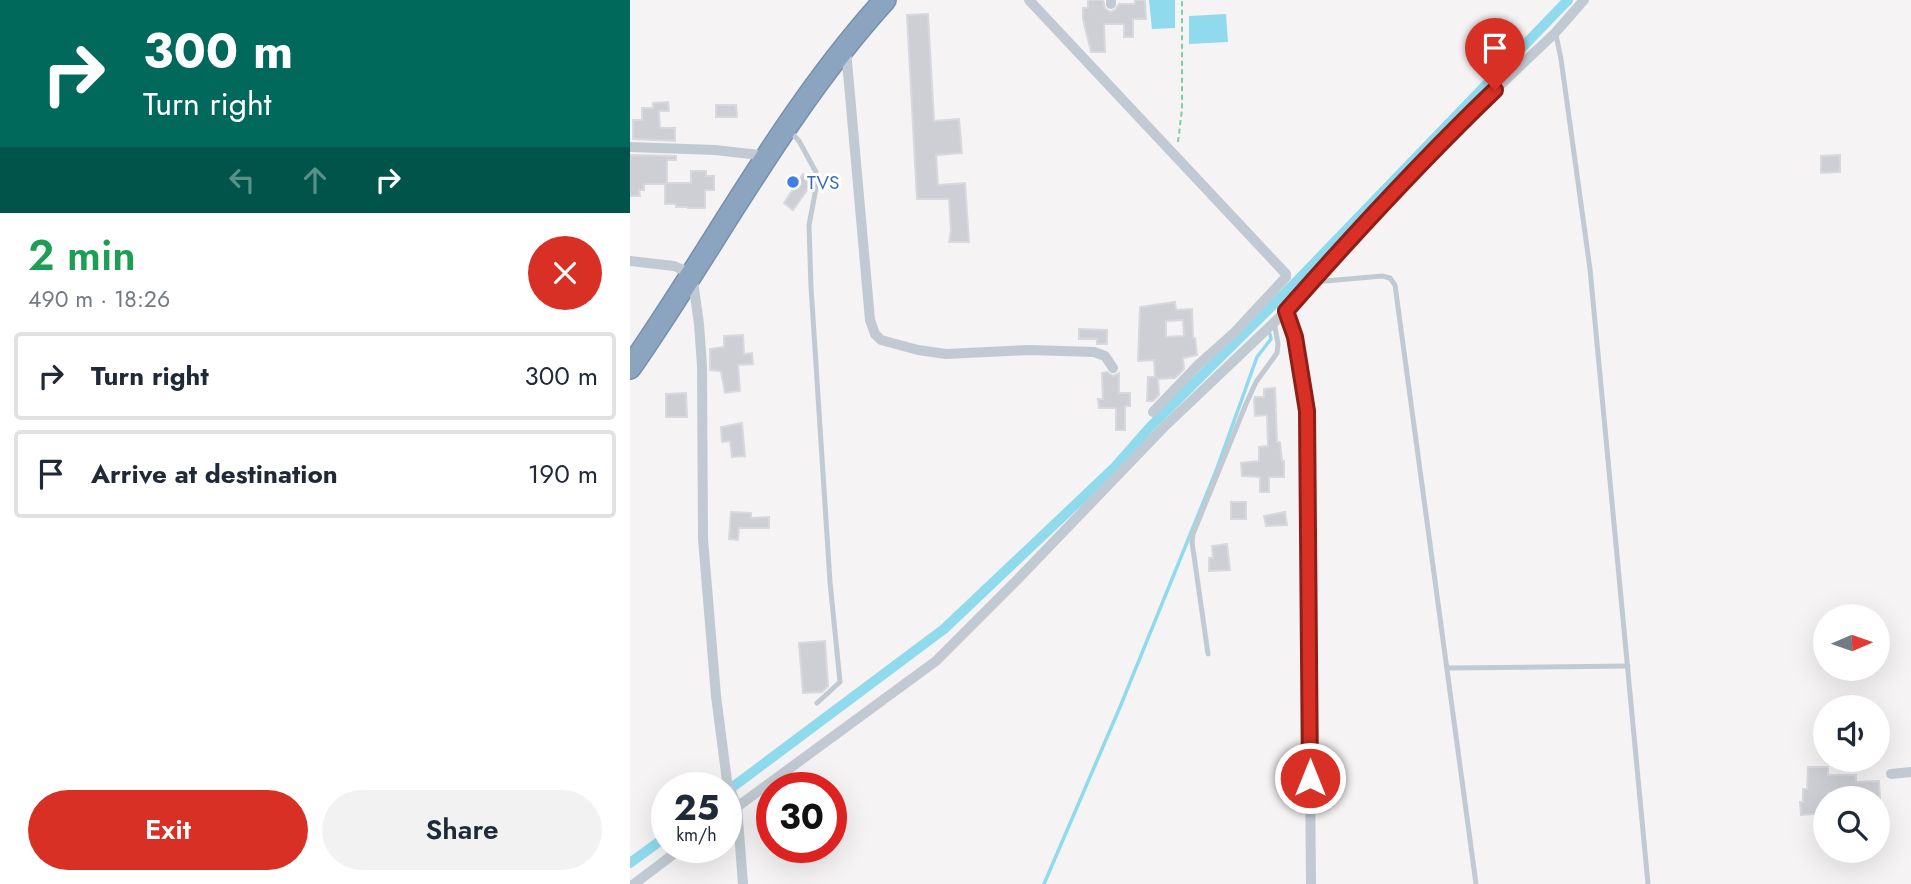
<!DOCTYPE html>
<html lang="en">
<head>
<meta charset="utf-8">
<style>
	body { margin:0; font-family:Jost,sans-serif; background:#f2f2f3; color:#1f2937; height:100vh; display:flex; flex-direction:column; font-size:26px; white-space:nowrap }
	* { box-sizing:border-box; margin:0 }
	p { font-size:23px; color:#747a83 }
	.icon { flex:none; width:38px; height:38px; fill:none; stroke:currentColor; stroke-width:2; stroke-linecap:round; stroke-linejoin:round }
	.map { position:relative; flex:1; overflow:hidden }
	.panel { display:flex; flex-direction:column; background:#fff; width:630px }
	.panel>* { flex:none }
	.banner { background:#00695c; color:#fff; overflow:hidden }
	.needle { width:46px; rotate:88deg }
	.controls { position:absolute; left:1183px; top:604px; display:grid; gap:14px }
	.controls a { display:grid; place-items:center; width:77px; height:77px; border-radius:50%; background:#fff; box-shadow:0 7px 28px #0002; font-size:35px }
	.speed { position:absolute; left:21px; top:772px; display:flex; gap:14px; font-size:35px; font-weight:700; text-align:center }
	.speed>* { display:grid; place-content:center; width:91px; height:91px; border-radius:50%; background:#fff; box-shadow:0 7px 28px #0002; line-height:1 }
	.speed small { font-size:18px; font-weight:400 }
	.speed .limit { border:10px solid #d22; background:#fff; color:#111 }
	.pin { position:absolute; display:grid; place-items:center; width:60px; height:60px; color:#fff; margin:-72px -30px; border-radius:50% 50% 50% 0; rotate:-45deg; box-shadow:0 0 7px #0007 }
	.pin .icon { rotate:45deg }
	.me { position:absolute; width:77px; margin:-38px; rotate:0deg; stroke-linejoin:round; filter:drop-shadow(0 0 5px #0008) }
	.turn { display:flex; align-items:center; gap:24px; height:147px; padding:0 28px; font-size:32px }
	.turn .icon { width:91px; height:91px; stroke-width:2.5 }
	.turn b { display:block; font-size:49px; line-height:60px }
	.lanes { display:flex; align-items:center; height:66px; padding:0 28px; background:#0003; justify-content:center; gap:35px; direction:ltr }
	.lanes .off { opacity:.35 }
	.round { display:grid; place-items:center; flex:none; width:74px; height:74px; border-radius:37px; background:#f2f2f3 }
	.overview { display:flex; align-items:center; justify-content:space-between; height:119px; padding:0 28px }
	h1 { font-size:42px; font-weight:600; line-height:52px; color:#1e9e55 }
	.button { display:flex; gap:14px; margin-top:auto; padding:14px 28px }
	.button a { flex:1; height:80px; border-radius:42px; background:#d93025; color:#fff; font-size:28px; font-weight:600; line-height:80px; text-align:center }
	.button a+a { background:#f2f2f3; color:#1f2937 }
	ul { padding:0; list-style:none }
	li { display:flex; align-items:center; gap:21px; height:88px; margin:0 14px 10px; padding:0 14px; border:4px solid #e0e1e3; border-radius:7px }
	li div { flex:1 }
	li b { display:block; font-size:26px }
	li em { font-style:normal }
	main { display:flex; flex:1; min-height:0 }
	.map>svg:first-child { display:block }
</style>
</head>
<body>
<main>
<section class="panel">
<div class="banner">
<div class="turn"><svg class="icon" aria-label="right" viewBox="0 0 24 24"><path d="M7 20v-9h11M14 6l5 5-5 5"/></svg><div><b>300 m</b>Turn right</div></div>
<div class="lanes"><svg class="icon off" aria-label="left" viewBox="0 0 24 24"><path d="M17 20v-9H6M10 6l-5 5 5 5"/></svg><svg class="icon off" aria-label="ahead" viewBox="0 0 24 24"><path d="M12 20V5M6 11l6-6 6 6"/></svg><svg class="icon" aria-label="right" viewBox="0 0 24 24"><path d="M7 20v-9h11M14 6l5 5-5 5"/></svg></div>
</div>
<div class="overview"><div><h1>2 min</h1><p>490 m · 18:26</p></div><a class="round" style="background:#d93025;color:#fff"><svg class="icon" aria-label="close" viewBox="0 0 24 24"><path d="M6 6l12 12M18 6L6 18"/></svg></a></div>
<ul>
<li><svg class="icon" aria-label="right" viewBox="0 0 24 24"><path d="M7 20v-9h11M14 6l5 5-5 5"/></svg><div><b>Turn right</b></div><em>300 m</em></li>
<li><svg class="icon" aria-label="arrive" viewBox="0 0 24 24"><path d="M6 21V4h12l-3 4 3 4H6"/></svg><div><b>Arrive at destination</b></div><em>190 m</em></li>
</ul>
<div class="button"><a>Exit</a><a>Share</a></div>
</section>
<div class="map">
<svg width="1281" height="884" viewBox="0 0 1281 884">
	<rect width="100%" height="100%" fill="#f5f3f3"/>
	<g fill="#90daee">
		<path d="M519,0H545V28L522,29Z"/>
		<path d="M596,14L598,42L559,44V16Z"/>
	</g>
	<g fill="none" stroke-linecap="round" stroke-linejoin="round">
		<path stroke="#90daee" stroke-width="3.5" d="M414,884L490,707L586,471L627,357L641,339L640,334"/>
		<g stroke="#90daee" stroke-width="10">
			<path d="M96,792L314,629L484,468L521,426L664,284L938,0"/>
			<path d="M0,863L37,836"/>
		</g>
	</g>
	<g fill="#cdcfd5" stroke="#d7d9de" stroke-width="2" fill-rule="evenodd">
		<path d="M458,0H473L475,8L480,12L485,10L489,4H505V0H515L516,19H503V37H494V24H474L475,52H461L453,19V8H458Z"/>
		<path d="M298,14L304,121L329,119L332,153L306,155L308,185L335,183L339,242H319L321,231L319,199H287L277,15Z"/>
		<path d="M38,102L39,111H29L30,128H45V141L3,139V120H12V108H23V103Z"/>
		<path d="M86,105H106L107,117H86Z"/>
		<path d="M0,155L46,156V160H37V183H61V171H76V176H84V190H75V208H58V207H46V204H35V184H14V190H9L10,196H0Z"/>
		<path d="M1210,155V172L1191,173V156Z"/>
		<path d="M173,174L181,179L182,183L163,210L154,203Z"/>
		<path d="M545,302L546,310L562,309L563,338H565L567,355L553,358L554,369L545,378L528,379L529,395L523,401H517L518,377H525L524,360L508,361L510,307ZM553,320L554,336L536,337V321Z"/>
		<path d="M449,329L477,330V344H467V339H449Z"/>
		<path d="M113,335L114,354L122,353L123,364L108,365L110,391L95,393L91,371L80,370V349L94,347V336Z"/>
		<path d="M477,372L483,376L489,373V393H500V406H495V430H486V408H469L468,399H473L472,373Z"/>
		<path d="M645,388L647,442H650L652,461H654V477H639V492H630V477L612,476L611,463L629,461V447L638,446L637,415L625,416L624,400L625,397H634V389Z"/>
		<path d="M56,393L57,417H36V394Z"/>
		<path d="M112,423L115,456L102,457L100,441L92,442L91,427Z"/>
		<rect x="601" y="502" width="15" height="17"/>
		<path d="M101,512L121,513V518L139,517V528H109L108,540L99,539Z"/>
		<path d="M655,512L657,525L636,526L634,516Z"/>
		<path d="M597,544L600,570L579,571V558H583L582,546Z"/>
		<path d="M195,641L198,686L192,692L173,693L169,643Z"/>
		<path d="M1178,767H1198V775H1226V782L1249,781L1250,798H1216V792L1198,793V798H1195V813L1171,815L1170,802H1173V789H1177Z"/>
	</g>
	<g fill="none" stroke-linecap="round" stroke-linejoin="round">
		<g stroke="#7690ad" stroke-width="24">
			<path id="highway" d="M0,368C85,246 154,111 255,0"/>
		</g>
		<path stroke="#7ad0a6" stroke-width="2" stroke-dasharray="5 3.5" stroke-linecap="butt" d="M548,142L552,109V0"/>
		<g stroke="#c1cad2" stroke-width="5">
			<path d="M926,35L931,59L960,269L1018,884"/>
			<path d="M159,130L169,141L186,172L187,183L179,225L181,287L200,582L210,682L187,703"/>
			<path d="M684,282L752,276L760,278L765,285L846,884"/>
			<path d="M578,654L562,542L563,534L616,404L626,382L647,353L648,344L644,321"/>
			<path d="M817,668L998,666"/>
		</g>
		<g stroke="#c1cad2" stroke-width="10">
			<path d="M399,0L656,274V277L605,332L568,365L523,412"/>
			<path d="M481,0V4"/>
			<path d="M216,50L240,320L245,334L251,340L288,350L316,354L399,350L464,352L475,356L483,368"/>
			<path d="M0,147L85,150L138,156"/>
			<path d="M0,261L44,266L62,274L69,324L72,366L73,539L86,696L97,781L107,807L113,884"/>
			<path d="M656,311L665,337L677,411L681,884"/>
			<path d="M1261,774L1281,772"/>
			<path d="M96,815L306,661L388,579L536,425L656,311L825,128L925,33L954,0"/>
			<path d="M4,884L53,847"/>
		</g>
		<use href="#highway" stroke="#8ba5c1" stroke-width="21"/>
	</g>
	<g fill="none" stroke-linecap="round" stroke-linejoin="round">
		<g stroke="#8d1f18" stroke-width="18">
			<path id="route" d="M680,778L677,411L665,337L656,311C723,235 792,160 865,90"/>
		</g>
		<use href="#route" stroke="#d93025" stroke-width="12"/>
	</g>
	<circle fill="#3f7fe0" stroke="#fff" stroke-width="2.5" cx="163" cy="182" r="7"/>
	<g text-anchor="middle" stroke-width="6" stroke-linejoin="round" paint-order="stroke">
		<g font-size="19" fill="#366cbe" stroke="#fff" text-anchor="start">
			<text x="177" y="189">TVS</text>
		</g>
	</g>
</svg>
<div class="controls">
<a><svg class="needle" viewBox="-14 -14 28 28"><path d="M0-13l5 13h-10z" fill="#e53935"/><path d="M0 13l5-13h-10z" fill="#747a83"/></svg></a>
<a><svg class="icon" aria-label="sound" viewBox="0 0 24 24"><path d="M4 9h4l5-4v14l-5-4H4zM17 9q2 3 0 6"/></svg></a>
<a><svg class="icon" aria-label="search" viewBox="0 0 24 24"><circle cx="10" cy="10" r="6"/><path d="M15 15l6 6"/></svg></a>
</div>
<div class="speed"><div>25<small>km/h</small></div><div class="limit">30</div></div>
<div class="pin" style="left:865px;top:90px;background:#d93025"><svg class="icon" aria-label="arrive" viewBox="0 0 24 24"><path d="M6 21V4h12l-3 4 3 4H6"/></svg></div>
<svg class="me" style="left:680px;top:778px" viewBox="-20 -20 40 40"><circle r="17" fill="#d93025" stroke="#fff" stroke-width="3"/><path d="M0-11L8 9 0 5-8 9z" fill="#fff"/></svg>
</div>
</main>
</body>
</html>
